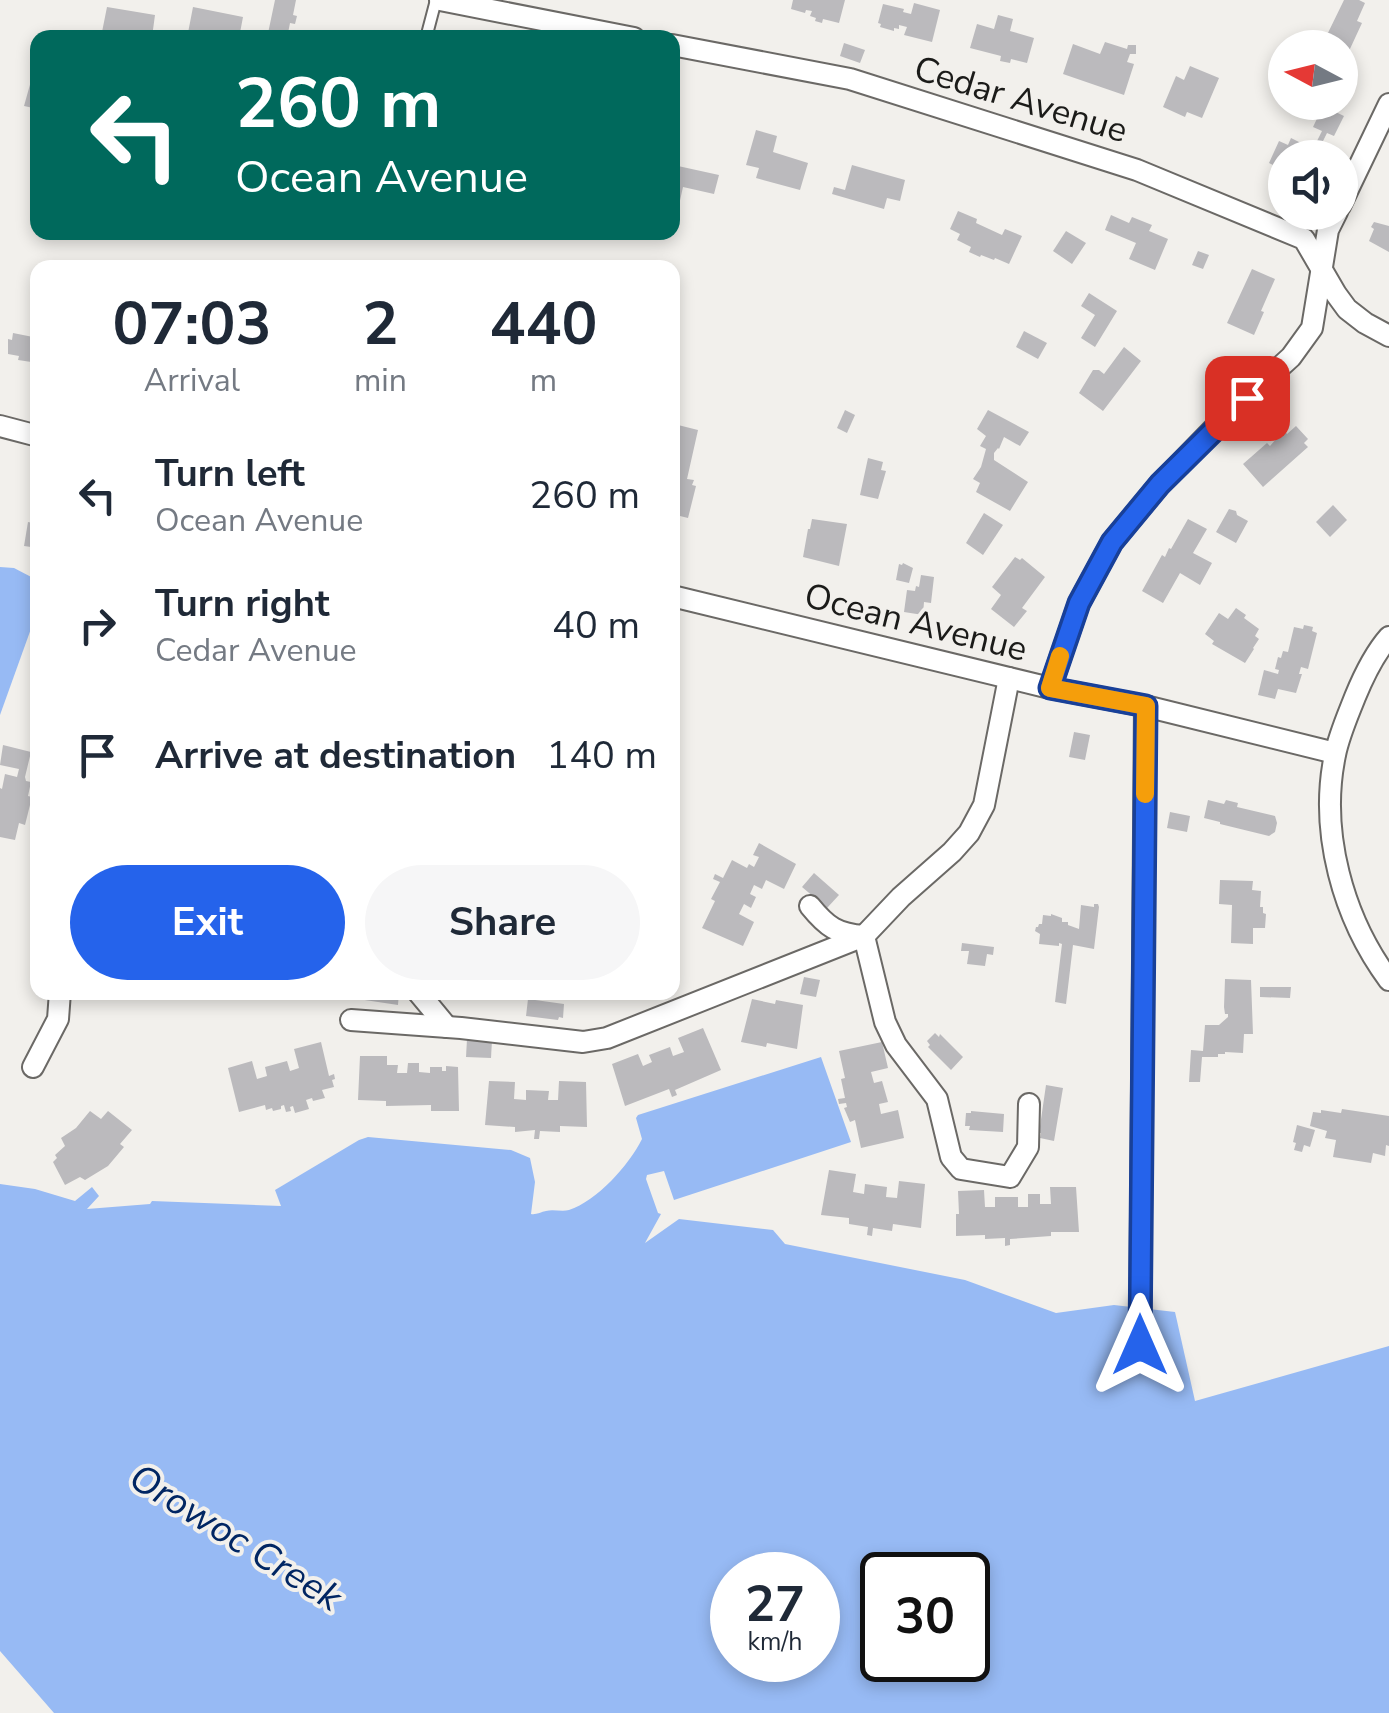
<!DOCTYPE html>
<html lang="en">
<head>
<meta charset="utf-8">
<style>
	body { margin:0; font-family:"Nunito Sans",sans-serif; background:#f6f6f7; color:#1f2937; height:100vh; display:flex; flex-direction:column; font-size:38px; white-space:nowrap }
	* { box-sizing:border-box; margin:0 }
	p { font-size:32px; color:#747a83 }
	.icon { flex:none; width:55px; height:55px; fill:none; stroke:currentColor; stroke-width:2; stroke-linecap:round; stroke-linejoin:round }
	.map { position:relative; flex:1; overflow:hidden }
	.sheet { position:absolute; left:30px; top:260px; width:650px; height:740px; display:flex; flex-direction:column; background:#fff; border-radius:20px; box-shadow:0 5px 15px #0003 }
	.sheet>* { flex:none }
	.top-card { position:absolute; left:30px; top:30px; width:650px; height:210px; border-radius:20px; box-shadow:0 5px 15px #0003; background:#00695c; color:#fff; overflow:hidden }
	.needle { width:65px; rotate:277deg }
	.tools { position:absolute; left:1268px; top:30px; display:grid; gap:20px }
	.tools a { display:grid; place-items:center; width:90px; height:90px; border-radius:50%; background:#fff; box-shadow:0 5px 15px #0003; font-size:50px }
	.speed { position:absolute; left:710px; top:1552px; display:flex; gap:20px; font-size:50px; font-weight:700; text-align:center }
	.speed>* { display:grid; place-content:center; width:130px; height:130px; border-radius:50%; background:#fff; box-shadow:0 5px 15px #0003; line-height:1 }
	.speed small { font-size:25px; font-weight:400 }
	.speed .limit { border:5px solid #111; border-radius:15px; background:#fff; color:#111 }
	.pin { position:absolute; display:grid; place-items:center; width:85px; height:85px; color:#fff; margin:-42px; border-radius:20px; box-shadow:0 5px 15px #0006 }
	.me { position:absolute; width:110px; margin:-55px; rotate:0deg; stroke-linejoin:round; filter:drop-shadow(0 0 8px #0008) }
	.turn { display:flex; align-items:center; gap:35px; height:210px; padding:0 40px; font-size:45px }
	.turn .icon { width:130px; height:130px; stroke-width:2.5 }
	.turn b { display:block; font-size:70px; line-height:85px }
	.eta { display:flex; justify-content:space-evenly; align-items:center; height:170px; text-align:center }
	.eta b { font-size:60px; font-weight:700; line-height:70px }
	.action { display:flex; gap:20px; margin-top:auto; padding:20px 40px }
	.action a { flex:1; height:115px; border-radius:60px; background:#2563eb; color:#fff; font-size:40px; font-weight:700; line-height:115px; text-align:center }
	.action a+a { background:#f6f6f7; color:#1f2937 }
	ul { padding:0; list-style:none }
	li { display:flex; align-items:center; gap:30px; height:130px; padding:0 40px }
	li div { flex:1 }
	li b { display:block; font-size:38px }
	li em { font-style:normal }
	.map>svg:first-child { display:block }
</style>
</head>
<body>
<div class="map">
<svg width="1389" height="1713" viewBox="0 0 1389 1713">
	<rect width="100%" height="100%" fill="#f2f0ec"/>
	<g fill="#97baf4" fill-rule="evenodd">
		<path d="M0,567L14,568L37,580V612L0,715Z"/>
		<path d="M821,1057L851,1142L674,1200L664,1171L647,1175L646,1179L658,1213L661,1214L645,1243L679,1219L773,1230L785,1244L965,1280L1056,1313L1114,1305L1175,1312L1195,1401L1389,1346V1713H54L0,1651V1184L35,1189L75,1201L92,1187L99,1196L87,1209L150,1204L152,1201L281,1206L275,1190L359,1140L368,1137L511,1150L530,1158L535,1182L531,1214C536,1215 541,1212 546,1211C553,1209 562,1212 569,1210C597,1201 629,1165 642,1139L636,1118L638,1115ZM732,1575H818V1660H732ZM882,1575H968V1660H882Z"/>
	</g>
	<g fill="#bbbabd">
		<path d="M275,0H296L293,15L297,16L295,24L290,23L287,38H267Z"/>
		<path d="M793,0H845L839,23L823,19L822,23L815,21L816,18L810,16L812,11L806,10L805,13L791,9Z"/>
		<path d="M1344,0H1359L1365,3L1357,21L1362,23L1349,51L1325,39Z"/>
		<path d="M914,3L940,10L932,42L904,35L907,27L899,25V29L894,28V31L880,27L881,24L878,23L883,4L904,9L903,12L911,14Z"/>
		<path d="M107,7L155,15L152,37L129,33L128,38H116L117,34L102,32Z"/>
		<path d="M193,7L243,17L239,38L205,35V38H187Z"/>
		<path d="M998,15L1013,19L1010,31L1034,38L1027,63L1011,59L1010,63L1000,61L1001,56L970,48L977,24L994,29Z"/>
		<path d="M1105,42L1127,49L1128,45H1136V54H1130L1127,62L1134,64L1124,95L1063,74L1073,44L1100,54Z"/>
		<path d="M844,43L865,50L860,63L840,56Z"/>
		<path d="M1190,66L1219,78L1202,118L1187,112L1185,117L1163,107L1176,76L1184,80Z"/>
		<path d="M31,81L38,83V109L24,106Z"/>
		<path d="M1323,106L1344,116L1334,136L1327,133L1322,143L1329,146L1324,158H1285V168L1283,170L1269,163L1279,141L1288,145L1291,138L1313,149L1322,131L1313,127Z"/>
		<path d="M756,130L777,136L773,152L808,163L800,190L756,178L759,168L746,165Z"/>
		<path d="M852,165L905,180L900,201L887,198L884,209L832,194L834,187L845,190Z"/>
		<path d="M678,166L719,175L714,194L683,187L679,205L672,204V177L676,178Z"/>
		<path d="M958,211L977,219L976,223L1002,235L1005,229L1022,236L1009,264L995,258L994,260L981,255L980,257L969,252L971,247L957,240L960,234L950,229Z"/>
		<path d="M1111,215L1129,223L1132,217L1152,225L1149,231L1168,239L1155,270L1129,259L1136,243L1105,230Z"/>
		<path d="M1374,222L1389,226V252L1369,241L1374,229L1371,227Z"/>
		<path d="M1066,231L1086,243L1072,264L1053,251Z"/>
		<path d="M1198,251L1209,255L1203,269L1192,265Z"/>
		<path d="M1252,269L1275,279L1261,311L1264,312L1254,335L1227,323Z"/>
		<path d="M1089,293L1117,311L1095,347L1081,338L1095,315L1081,306Z"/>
		<path d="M1024,331L1047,343L1038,359L1016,347Z"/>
		<path d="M13,333L38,338V363L18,360L19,356L8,354V339L12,340Z"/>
		<path d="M1124,347L1141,361L1103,411L1079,393L1093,370H1099L1104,374Z"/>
		<path d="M845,410L855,415L847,433L837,428Z"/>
		<path d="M988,410L1029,432L1020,446L1004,437L999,449L998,448L994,453V460L1028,482L1010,511L976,492L980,483L973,479L981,467L986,449L980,446L986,436L977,429Z"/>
		<path d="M678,425L698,430L687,479L694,480L692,485L696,486L688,518L672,514V437L675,438Z"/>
		<path d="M1296,426L1308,439L1304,443L1308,447L1263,487L1243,464L1267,443L1270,446L1284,430L1287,434Z"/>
		<path d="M868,458L883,462L881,470L886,471L878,499L860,495Z"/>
		<path d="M1333,505L1347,520L1330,537L1316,522Z"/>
		<path d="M1229,509L1236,511L1237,515L1248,521L1236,543L1216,532Z"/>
		<path d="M984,513L1003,525L983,555L966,543Z"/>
		<path d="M812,519L847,524L839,566L803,557L808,529H810Z"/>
		<path d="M1188,519L1207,529L1193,553L1212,563L1200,585L1180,573L1163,603L1142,591L1162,555L1165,557L1169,548L1171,549Z"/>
		<path d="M28,522L38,524V548L24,546Z"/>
		<path d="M1015,557L1020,560L1022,558L1045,577L1022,608L1027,611L1014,627L991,609L1001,595L992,587Z"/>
		<path d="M903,563L913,568L909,583L896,580L899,564L902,565Z"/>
		<path d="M921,575L934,577L931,603L924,602L923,615L904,612L907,590L915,591L916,586L919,587Z"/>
		<path d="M1236,608L1246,615L1244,618L1259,629L1255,636L1259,639L1253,648L1254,649L1245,663L1212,644L1214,641L1205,634L1219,613L1228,619Z"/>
		<path d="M1304,625L1313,627L1312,631L1317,633L1308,669L1301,667L1299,674H1302L1296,693L1278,689L1275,699L1258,695L1264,670L1278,674L1279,670L1275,669L1278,657L1281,658L1283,651L1288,652L1294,627L1303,629Z"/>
		<path d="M1074,732L1090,735L1085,760L1069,757Z"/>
		<path d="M3,745L31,752L25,777L26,781L31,782L28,796L32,797L25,825L19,823L15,840L0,837V788L2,789L5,774L17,777L19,769L0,765Z"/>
		<path d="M1208,800L1224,804L1226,800L1238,803L1237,807L1275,816L1277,823L1275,832L1269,836L1220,824V822L1204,818Z"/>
		<path d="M1170,812L1190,816L1187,832L1167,828Z"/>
		<path d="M759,843L796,864L784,889L766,880L762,889L754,885L750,894L756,897L751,908L744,904L739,914L754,922L743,946L702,928L715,901L711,899L720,882L713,879L715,874L723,878L732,860L747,868L749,864L754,867L759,857L753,855Z"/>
		<path d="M814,873L839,895L827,908L802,887Z"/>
		<path d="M1220,880L1253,881L1252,890L1261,891L1260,907H1263V913L1266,914L1265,928H1253V944L1231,943L1232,905L1219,904Z"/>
		<path d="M1094,904H1098L1099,907L1094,949L1073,945L1066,1004L1055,1002L1062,944L1059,943V946L1039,944L1040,934L1035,931L1036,927H1038L1039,924H1042L1043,915L1051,916V914L1062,918V922H1068V925L1079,929L1081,905L1094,907Z"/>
		<path d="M962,943L994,947L993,955L987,954L985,966L967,964L969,951H961Z"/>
		<path d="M804,977L820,980L816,997L800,994Z"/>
		<path d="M1225,979L1251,980L1253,1034H1244L1243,1053L1225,1052V1054H1218V1057H1202L1200,1082H1189L1191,1050L1203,1051L1205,1025H1219L1228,1017V1014H1225L1224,1007Z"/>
		<path d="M1260,987H1291L1290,998L1260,997Z"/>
		<path d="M359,992H399L398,1005L358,999Z"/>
		<path d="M528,999L564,1004L563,1018L559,1017L558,1020L526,1016Z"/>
		<path d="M752,999L775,1004L776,1000L803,1005L797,1049L767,1043L766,1047L741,1042Z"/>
		<path d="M703,1028L721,1070L675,1090L677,1095L672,1097L669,1089L625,1106L612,1064L638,1054L643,1066L652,1062L649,1055L670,1047L673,1056L684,1052L678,1038Z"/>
		<path d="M935,1033L939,1037L940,1034L963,1057L951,1070L928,1047L930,1045L927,1041Z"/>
		<path d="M467,1039L492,1040L491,1058L466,1057Z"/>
		<path d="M321,1042L329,1076L334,1074L335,1079L332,1080L334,1087L322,1090L325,1098L313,1101L312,1098L306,1100L309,1109L295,1113L293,1106L290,1107L291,1111L286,1112L284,1105L281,1106V1109L273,1111L272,1108L266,1110L265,1105L239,1112L228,1068L252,1061L257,1079L267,1076L265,1067L287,1061L290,1071L299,1068L294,1049Z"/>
		<path d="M882,1042L888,1068L871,1072L874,1083L882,1081L888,1102L879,1104L881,1114L898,1110L904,1138L861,1148L855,1120L850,1122L844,1108L847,1107L846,1103L839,1104L838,1099L845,1098L841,1079L845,1078L839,1051Z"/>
		<path d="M360,1056H387V1065H398L397,1073H407L408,1063H419V1072L430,1073V1067H442V1071H446V1066L458,1067L459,1111H431V1105L386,1106V1101L358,1100Z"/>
		<path d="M489,1081L515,1082L514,1099L526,1100V1090L549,1091L548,1100H558L559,1081L586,1082L587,1127L560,1126V1132L540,1131L539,1139H534L535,1130L515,1132V1127L485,1125Z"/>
		<path d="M1046,1085L1063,1088L1054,1141L1040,1138L1041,1133H1039Z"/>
		<path d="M1342,1109L1389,1116V1146L1386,1145L1385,1156L1373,1153L1371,1163L1333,1157L1336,1140L1325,1138L1327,1131L1310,1126L1313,1112L1321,1113V1110L1341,1113Z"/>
		<path d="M90,1111L101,1119L108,1111L132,1130L120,1144L124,1147L108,1166L85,1180L80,1177L65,1185L53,1162L57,1158L55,1155L65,1146L61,1138L76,1128Z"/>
		<path d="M971,1111L1004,1114L1003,1132L969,1130L970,1126H965L966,1113H971Z"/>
		<path d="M1297,1125L1315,1130L1310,1147L1304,1145L1302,1152L1294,1150L1296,1143L1293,1142Z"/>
		<path d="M829,1170L856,1174L853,1192L864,1194L865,1184L887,1187L886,1197L897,1198L899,1181L925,1184L921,1228L893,1224L892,1231L873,1228L872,1236L867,1235L868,1227L849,1224V1218L821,1215Z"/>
		<path d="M1050,1187H1076L1079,1232H1051V1236L1010,1239V1245L1005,1246V1238L985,1239V1235L956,1236V1214H959L958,1191L984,1190L985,1207H995V1197H1018V1207H1028V1194H1040V1204H1051Z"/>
	</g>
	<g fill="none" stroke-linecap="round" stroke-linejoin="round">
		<g stroke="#6b6966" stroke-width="14">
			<path id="lane" d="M426,38L436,0"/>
		</g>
		<g stroke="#6b6966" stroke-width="24">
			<g id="street">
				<path d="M440,0L634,38"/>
				<path d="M672,45L850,79L1137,170L1304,239L1336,294L1347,309L1365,323L1389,336"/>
				<path d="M1340,206L1389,104"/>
				<path d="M0,426L38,436"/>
				<path d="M672,596L1050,688L1145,706L1335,753"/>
				<path d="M1389,637C1374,654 1364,675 1355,697C1348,715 1339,735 1335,755C1319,832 1343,918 1389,980"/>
				<path d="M1050,688L1079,603L1112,542L1160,484L1224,418L1291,357L1312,328L1328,230L1337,212"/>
				<path d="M810,906C827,927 837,934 864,936L885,1022L896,1045L937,1099L951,1157L961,1169L1010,1177L1028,1147L1029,1104"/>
				<path d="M418,992L447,1027"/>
				<path d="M351,1020L461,1028L583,1042L607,1038L864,936L901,897L952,852L969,833L984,805L1009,678"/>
				<path d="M33,1067L58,1019L60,992"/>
				<path d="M1140,1345L1145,706"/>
			</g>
		</g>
		<use href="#lane" stroke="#fff" stroke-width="10"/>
		<use href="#street" stroke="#fff" stroke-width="20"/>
	</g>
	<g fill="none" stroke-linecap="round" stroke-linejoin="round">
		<g stroke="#184099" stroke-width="25">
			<path id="route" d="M1140,1345L1146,706L1050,688L1079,603L1112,542L1160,484L1247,398"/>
		</g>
		<use href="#route" stroke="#2563eb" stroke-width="18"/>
		<path stroke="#f59e0b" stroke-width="18" d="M1060,656L1050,688L1146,706L1145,794"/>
	</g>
	<g text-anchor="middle" stroke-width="8" stroke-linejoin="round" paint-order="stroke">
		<g font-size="35" fill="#1b1b19" stroke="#f2f0ec">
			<text transform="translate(1021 99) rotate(17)" y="12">Cedar Avenue</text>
			<text transform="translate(916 622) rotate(14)" y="12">Ocean Avenue</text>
		</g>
		<g font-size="38" font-style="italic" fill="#012663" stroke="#f2f0ec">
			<text transform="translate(236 1537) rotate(32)" y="13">Orowoc Creek</text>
		</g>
	</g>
</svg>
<div class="tools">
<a><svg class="needle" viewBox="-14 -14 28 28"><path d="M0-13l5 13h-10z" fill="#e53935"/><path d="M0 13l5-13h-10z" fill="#747a83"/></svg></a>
<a><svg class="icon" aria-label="sound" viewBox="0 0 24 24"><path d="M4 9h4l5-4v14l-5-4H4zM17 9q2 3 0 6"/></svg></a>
</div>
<div class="speed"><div>27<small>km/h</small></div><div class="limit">30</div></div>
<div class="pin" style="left:1247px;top:398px;background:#d93025"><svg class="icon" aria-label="arrive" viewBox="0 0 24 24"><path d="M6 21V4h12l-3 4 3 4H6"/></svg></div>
<svg class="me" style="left:1140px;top:1345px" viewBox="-20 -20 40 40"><path d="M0-17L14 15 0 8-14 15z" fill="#2563eb" stroke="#fff" stroke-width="4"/></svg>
<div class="top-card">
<div class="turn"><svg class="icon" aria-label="left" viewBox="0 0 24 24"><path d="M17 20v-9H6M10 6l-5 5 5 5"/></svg><div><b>260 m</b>Ocean Avenue</div></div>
</div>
<section class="sheet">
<div class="eta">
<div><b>07:03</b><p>Arrival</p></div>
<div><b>2</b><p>min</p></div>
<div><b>440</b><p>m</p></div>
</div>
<ul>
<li><svg class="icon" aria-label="left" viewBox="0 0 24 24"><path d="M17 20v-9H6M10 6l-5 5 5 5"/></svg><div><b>Turn left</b><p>Ocean Avenue</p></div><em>260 m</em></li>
<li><svg class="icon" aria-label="right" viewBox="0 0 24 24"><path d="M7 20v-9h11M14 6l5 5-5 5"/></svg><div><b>Turn right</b><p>Cedar Avenue</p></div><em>40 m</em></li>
<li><svg class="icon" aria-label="arrive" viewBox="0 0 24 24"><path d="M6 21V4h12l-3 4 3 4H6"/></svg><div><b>Arrive at destination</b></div><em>140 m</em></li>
</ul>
<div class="action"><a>Exit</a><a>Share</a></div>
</section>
</div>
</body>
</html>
